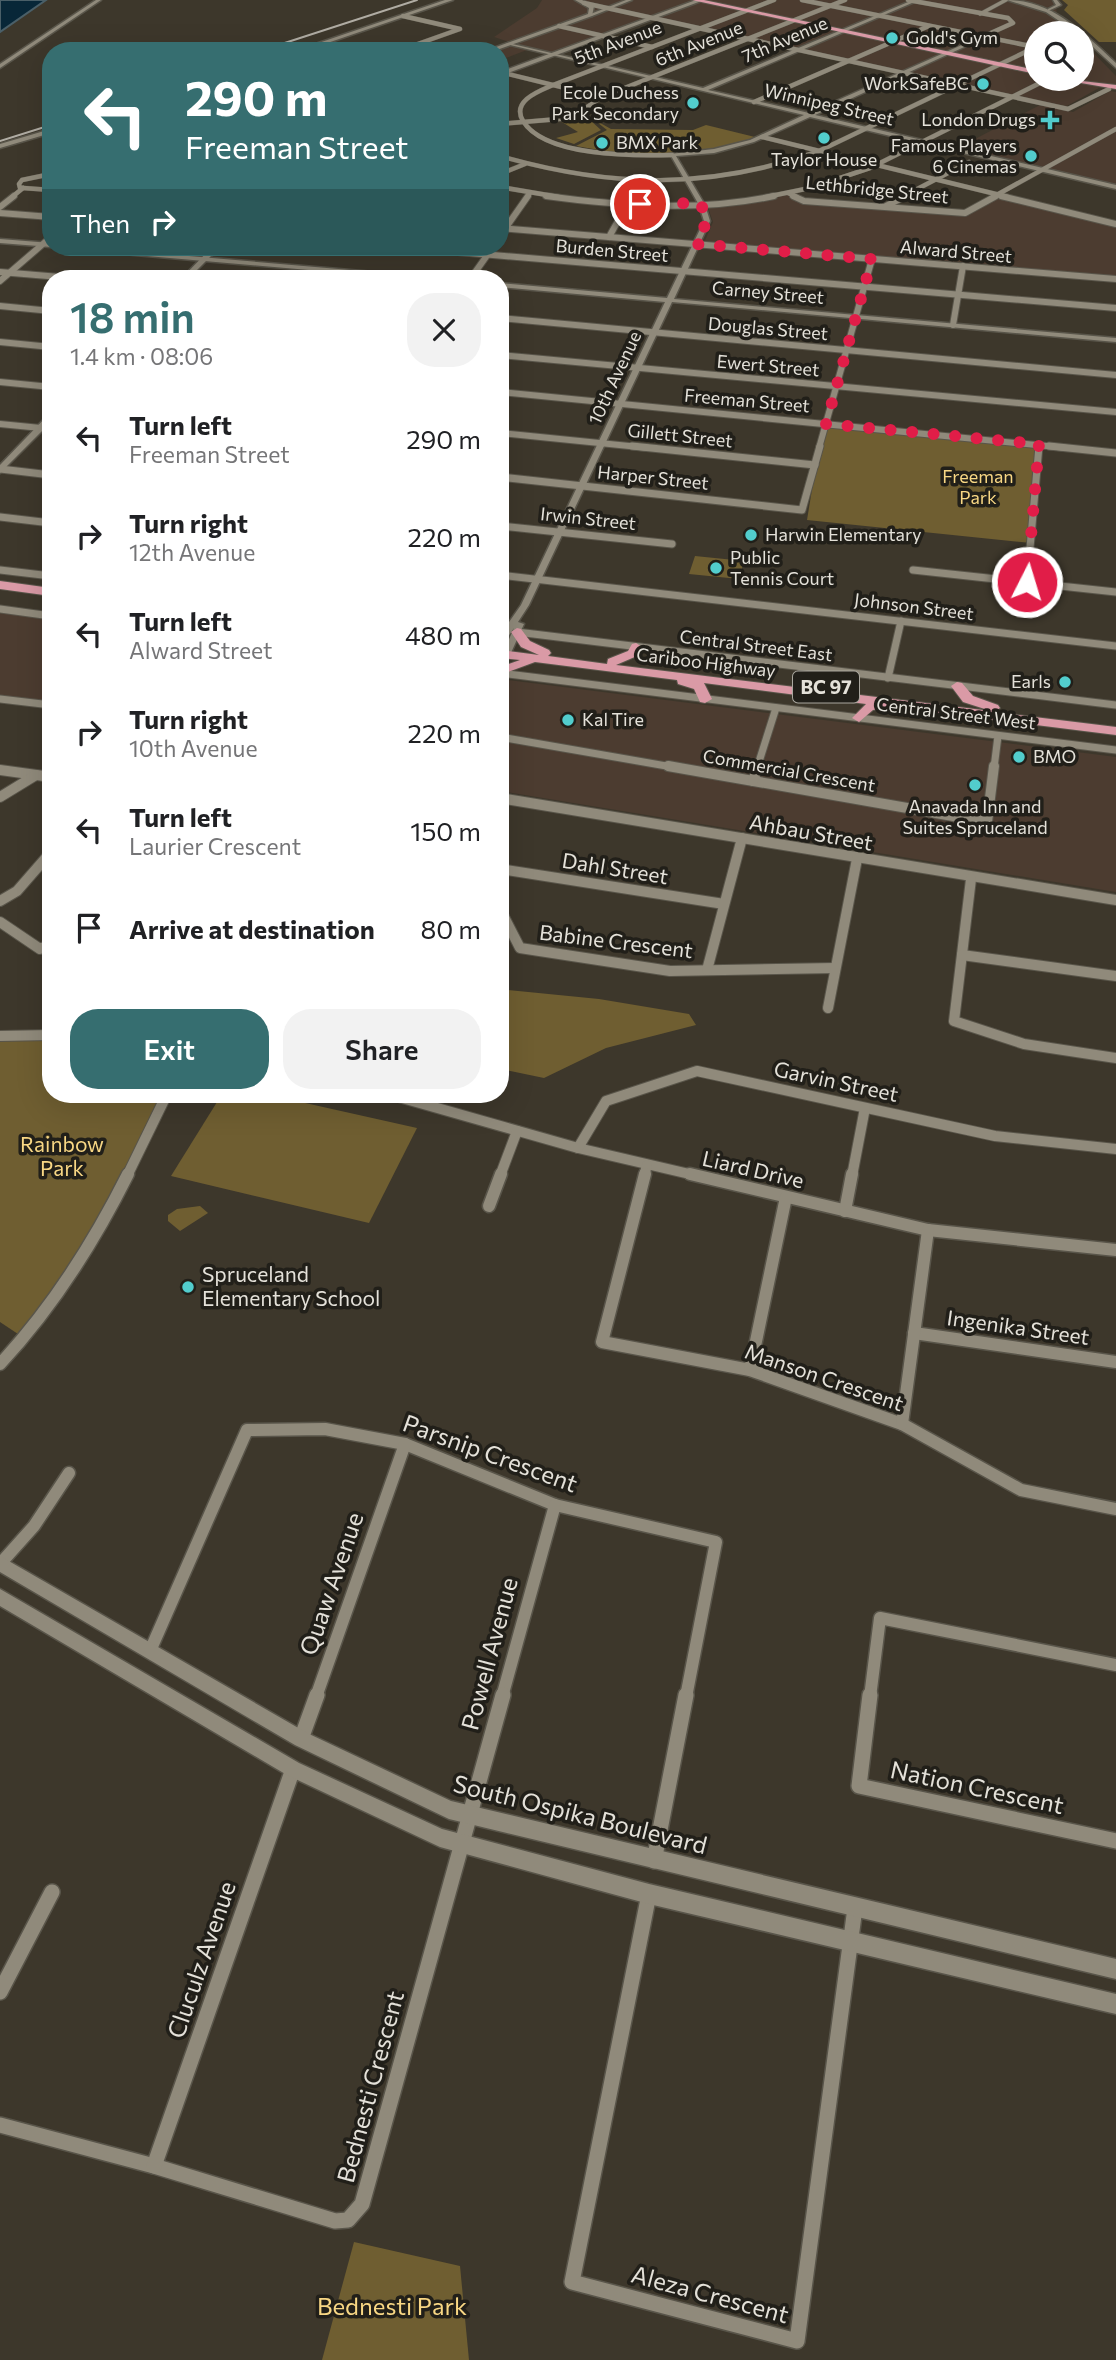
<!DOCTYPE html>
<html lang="en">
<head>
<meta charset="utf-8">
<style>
	body { margin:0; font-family:Commissioner,sans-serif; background:#f2f2f2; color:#202124; height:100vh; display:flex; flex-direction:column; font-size:26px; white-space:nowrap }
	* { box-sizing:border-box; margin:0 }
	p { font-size:23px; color:#757577 }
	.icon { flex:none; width:38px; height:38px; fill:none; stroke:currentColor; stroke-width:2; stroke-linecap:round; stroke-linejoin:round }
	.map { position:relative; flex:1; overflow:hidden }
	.side { position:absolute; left:42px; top:270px; width:467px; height:833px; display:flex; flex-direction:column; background:#fff; border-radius:28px; box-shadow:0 7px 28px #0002 }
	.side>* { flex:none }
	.banner { position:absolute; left:42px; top:42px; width:467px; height:214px; border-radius:28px; box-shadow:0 7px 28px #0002; background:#366e70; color:#fff; overflow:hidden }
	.buttons { position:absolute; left:1024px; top:21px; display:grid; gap:14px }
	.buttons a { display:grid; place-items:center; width:70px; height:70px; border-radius:50%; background:#fff; box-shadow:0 7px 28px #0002; font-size:35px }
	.pin { position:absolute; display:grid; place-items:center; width:60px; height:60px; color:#fff; margin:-30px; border:4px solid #fff; border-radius:50%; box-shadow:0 2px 7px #0007 }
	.me { position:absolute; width:77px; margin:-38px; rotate:5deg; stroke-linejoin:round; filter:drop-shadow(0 0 5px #0008) }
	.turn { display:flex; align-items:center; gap:24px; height:147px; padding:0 28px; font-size:32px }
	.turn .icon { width:91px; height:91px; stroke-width:2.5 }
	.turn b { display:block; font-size:49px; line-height:60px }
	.then { display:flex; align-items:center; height:66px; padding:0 28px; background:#0003; gap:14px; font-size:26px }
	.round { display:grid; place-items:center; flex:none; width:74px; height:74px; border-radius:28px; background:#f2f2f2 }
	.head { display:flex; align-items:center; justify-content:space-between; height:119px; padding:0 28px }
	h1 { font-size:42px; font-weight:600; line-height:52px; color:#366e70 }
	.primary-button { display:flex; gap:14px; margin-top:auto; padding:14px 28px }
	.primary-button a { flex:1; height:80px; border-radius:28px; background:#366e70; color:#fff; font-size:28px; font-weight:600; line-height:80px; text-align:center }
	.primary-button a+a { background:#f2f2f2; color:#202124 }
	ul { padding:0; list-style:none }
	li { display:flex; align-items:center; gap:21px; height:98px; padding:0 28px }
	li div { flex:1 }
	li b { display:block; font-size:26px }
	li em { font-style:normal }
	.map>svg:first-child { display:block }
</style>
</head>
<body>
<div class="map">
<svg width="1116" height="2360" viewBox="0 0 1116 2360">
	<rect width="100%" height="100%" fill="#3d372b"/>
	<g fill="#4c3c30">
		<path d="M542,0H1051L1056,5L1057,17L1073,33H1036V79H1082V41L1116,76V86L1106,84L1065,107L652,17L554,53L532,48L501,60L500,51H497L515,44L494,37L537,8Z"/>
		<path d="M1110,91L1116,92V185L958,148L1040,105L1073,112Z"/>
		<path d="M788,195L799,201L960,214L999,197L1116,226V277L704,243L713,222L707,205Z"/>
		<path d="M0,612L51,618V702L0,696Z"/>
		<path d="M500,679L1116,757V892L501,791Z"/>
	</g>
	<g fill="#6f5e31">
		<path d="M1062,0H1116V42H1099L1064,10L1068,5Z"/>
		<path d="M593,119L611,129L693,130L706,125L755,137C701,161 633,157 576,146L607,130Z"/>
		<path d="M590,120L601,130L574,144L556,138L578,132L562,122Z"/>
		<path d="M828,424L1039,444L1031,543L807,520L816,465Z"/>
		<path d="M695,556L744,561L739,579L689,574Z"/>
		<path d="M501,986L507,990L599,999L689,1014L696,1025L606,1048L544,1078L501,1069Z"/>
		<path d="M0,1037H51V1094H163L94,1236L21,1336L0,1322Z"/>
		<path d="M222,1094H265L417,1128L369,1223L171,1176Z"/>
		<path d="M200,1206L208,1213L180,1231L168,1221V1215L177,1209Z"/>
		<path d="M354,2242L460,2266L469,2360H322Z"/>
	</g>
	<path fill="#082738" stroke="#4a5f68" stroke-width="2" d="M0,0H46L0,32Z"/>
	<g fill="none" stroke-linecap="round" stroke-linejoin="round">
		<g stroke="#59554a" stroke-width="4.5">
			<path id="pedestrian" d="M980,14L1006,0"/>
		</g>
		<g stroke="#59554a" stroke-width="5">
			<g id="minor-far5">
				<path d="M802,0L1035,47"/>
				<path d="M908,0L1008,18L1013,23L982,37"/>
				<path d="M584,3L1068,109L1109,89"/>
				<path d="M559,26L652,47"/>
				<path d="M1063,33L1079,32"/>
				<path d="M398,51L460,29L403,16"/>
				<path d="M500,72L602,97"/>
				<path d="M754,102L929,26"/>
				<path d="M500,124L583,117L587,107L602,97L845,0"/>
				<path d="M762,137L1008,197"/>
				<path d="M672,155C634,156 545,157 523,121C511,101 539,91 553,85L774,0"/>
				<path d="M500,156C611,188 710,190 819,151L1036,47"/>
				<path d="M500,174L525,164"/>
				<path d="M500,187L559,197"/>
				<path d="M23,188H20L19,184L22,180L51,174"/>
				<path d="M23,188L51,190"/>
				<path d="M788,193L797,197"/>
				<path d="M12,197L23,188"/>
				<path d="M527,197L530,193"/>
				<path d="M766,197L810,188L870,168L1048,79"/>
				<path d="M902,197L969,162"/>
				<path d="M993,197L1116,129"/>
			</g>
		</g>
		<g stroke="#59554a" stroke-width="8">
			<g id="minor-far4">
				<path d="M546,196C621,206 700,212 774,196"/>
				<path d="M793,196L804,201L965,213L996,196"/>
				<path d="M1001,196L1116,224"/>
				<path d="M886,206L906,196"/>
				<path d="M0,207L14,196"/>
				<path d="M0,213L51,217"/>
				<path d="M500,228L1116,279"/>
				<path d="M500,236L528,196"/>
				<path d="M609,237L628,203"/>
				<path d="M399,247L1116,308"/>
				<path d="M0,272L72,278"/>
				<path d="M471,278L493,247"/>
				<path d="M0,281L51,237"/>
				<path d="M0,306L51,311"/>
				<path d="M500,318L1116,375"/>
				<path d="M953,325L963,266"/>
				<path d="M0,342L51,347"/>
				<path d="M500,355L1116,412"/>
				<path d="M0,382L51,387"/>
				<path d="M500,392L1067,448"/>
				<path d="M0,424L51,429"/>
				<path d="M500,433L649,448"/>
				<path d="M819,448L872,259"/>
				<path d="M1039,448V445"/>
			</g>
		</g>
		<g stroke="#59554a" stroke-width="9">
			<g id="minor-far3">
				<path d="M632,446L815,465"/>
				<path d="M1049,446L1116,453"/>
				<path d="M0,469L51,475"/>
				<path d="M500,477L802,510L820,446"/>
				<path d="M0,517L51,523"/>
				<path d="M500,526L672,544"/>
				<path d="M0,570L51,576"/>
				<path d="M913,570L1116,592"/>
				<path d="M500,575L1116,646"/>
				<path d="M1027,582L1039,446"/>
				<path d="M0,609L51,616"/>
				<path d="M517,632L1116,705"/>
				<path d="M500,673L1116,750"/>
				<path d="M888,678L901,621"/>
				<path d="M0,699L51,705"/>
				<path d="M500,737L678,768"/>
				<path d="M757,768L776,708"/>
				<path d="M994,768L998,736"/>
			</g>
		</g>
		<g stroke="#59554a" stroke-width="12">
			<g id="minor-far2">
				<path d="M668,766L987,822L994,766"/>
				<path d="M0,770L51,777"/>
				<path d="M753,781L758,766"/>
				<path d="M0,797L36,775"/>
				<path d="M500,798L1116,900"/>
				<path d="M500,869L724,904"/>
				<path d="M971,879L954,1021L1024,1044L1116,1058"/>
				<path d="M0,901L17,891L51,852"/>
				<path d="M500,909L520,948L670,971L835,968"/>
				<path d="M0,922L40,949L51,944"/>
				<path d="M962,955L1116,976"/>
				<path d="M707,970L742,838"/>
				<path d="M828,1008L857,859"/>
				<path d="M0,1036L51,1035"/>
				<path d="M388,1094L578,1148L698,1176"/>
				<path d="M578,1148L606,1101L697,1071L995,1136L1116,1149"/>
				<path d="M127,1176L167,1094"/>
				<path d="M500,1176L517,1131"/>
				<path d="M644,1176L647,1165"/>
				<path d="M852,1176L865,1108"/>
			</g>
		</g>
		<g stroke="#59554a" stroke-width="15">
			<g id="minor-far1">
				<path d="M645,1174L602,1342L750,1370L902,1424L1021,1490L1116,1509"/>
				<path d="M690,1174L928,1230L1116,1250"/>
				<path d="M489,1206L501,1174"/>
				<path d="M845,1211L852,1174"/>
				<path d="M914,1333L1116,1362"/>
				<path d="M0,1364C53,1307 93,1244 128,1174"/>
				<path d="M750,1370L786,1197"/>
				<path d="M902,1424L928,1230"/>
				<path d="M0,1564L34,1526L69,1473"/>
				<path d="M150,1651L247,1430L325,1429L405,1444L555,1505L716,1542L686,1697"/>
				<path d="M316,1697L405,1444"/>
				<path d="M502,1697L555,1505"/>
				<path d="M870,1697L880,1618L1116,1665"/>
			</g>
		</g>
		<g stroke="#59554a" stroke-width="18">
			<g id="minor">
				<path d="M870,1695L859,1786L1116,1841"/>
				<path d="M301,1739L317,1695"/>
				<path d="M654,1861L686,1695"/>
				<path d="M649,1894L572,2282L797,2341L855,1908"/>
				<path d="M0,1992L52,1892"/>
				<path d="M0,2125L154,2166L335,2221L348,2220L362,2204L503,1695"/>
				<path d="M154,2166L293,1769"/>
			</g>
		</g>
		<g stroke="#59554a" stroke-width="3">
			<g id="tertiary">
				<path d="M96,0H101L0,68V64Z"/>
				<path d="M626,0H632L592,16L588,15Z"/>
				<path d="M913,0H919L708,90L809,113L982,36L984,38L815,115L1116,185V189L810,117L754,142L714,153L676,156L705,205L710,221L674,299L1116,338V342L672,302L529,605L518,622L524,624L510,655L503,657L502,655L514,628L503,644L500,645V635L521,605L665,302L500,287V283L667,298L704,221L699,205L670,154L714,149L750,140L804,115L506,44L508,43L703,88Z"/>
				<path d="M1053,0H1057L1061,5L1048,11V9L1056,5Z"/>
				<path d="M0,239L51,243V247L0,243Z"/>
				<path d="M63,247H84L420,276L423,278H401L66,249Z"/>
			</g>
		</g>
		<g stroke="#59554a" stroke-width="3">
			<g id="secondary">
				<path d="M445,0H453L304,51H295Z"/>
				<path d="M575,0H582L594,6L592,16L494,51H485L588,14L589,8Z"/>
				<path d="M696,0H704L500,76V72Z"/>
				<path d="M1007,0C1053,0 1085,34 1116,63V68L1082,37V33H1077L1046,12Z"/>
				<path d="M51,129V133L0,148V144Z"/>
				<path d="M212,247H220L189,278H182Z"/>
				<path d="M48,415H51V422L0,473V465Z"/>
				<path d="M0,1556L307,1733L451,1801L1116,1959V1979L449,1819L295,1745L0,1572Z"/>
				<path d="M0,1589L299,1763L442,1829L649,1884L1116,1994V2014L649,1904L440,1847L287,1775L0,1606Z"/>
			</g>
		</g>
		<g stroke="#59554a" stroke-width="2">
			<g id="trunk">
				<path d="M692,0H704L1036,70V74Z"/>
				<path d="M1065,79L1116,85V89L1069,81Z"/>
				<path d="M0,581L51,588V596L0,589Z"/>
				<path d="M517,628L521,629L530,641L549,650L551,653L548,656L607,664L608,659L628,651L632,644L636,643L642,647L637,656L616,665L991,711L963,702L951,686L957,682L962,683L973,696L998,705L1000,708L994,712L1116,727V735L890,707L873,710L859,722L852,718L866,704L704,683L712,699L705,703L700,702L694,689L678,684L677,680L535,662L500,675V667L520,660L500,658V650L539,655L521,647L511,632Z"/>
			</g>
		</g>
		<use href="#pedestrian" stroke="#908a7b" stroke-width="3.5"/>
		<use href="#minor-far5" stroke="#908a7b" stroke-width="4.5"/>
		<use href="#minor-far4" stroke="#908a7b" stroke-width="6"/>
		<use href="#minor-far3" stroke="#908a7b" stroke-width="7"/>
		<use href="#minor-far2" stroke="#908a7b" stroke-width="10"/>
		<use href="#minor-far1" stroke="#908a7b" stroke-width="12"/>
		<use href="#minor" stroke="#908a7b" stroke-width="15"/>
		<use href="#tertiary" fill="#908a7b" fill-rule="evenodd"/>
		<use href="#secondary" fill="#908a7b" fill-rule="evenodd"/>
		<use href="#trunk" fill="#da9aa6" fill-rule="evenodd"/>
		<g stroke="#b0aca3" stroke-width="2">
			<path d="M260,51L417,0"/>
			<path d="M0,141L51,125"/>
		</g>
	</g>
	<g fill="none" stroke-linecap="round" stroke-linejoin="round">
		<path stroke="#e11d48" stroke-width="12" stroke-dasharray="0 21.6" d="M640,204L700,203L708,219L696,244L872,259L826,424L1039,444L1027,582"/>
	</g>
	<g fill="#52cdcd" stroke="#211f19" stroke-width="2.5">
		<circle cx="892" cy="38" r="7"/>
		<circle cx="983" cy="84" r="7"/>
		<circle cx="693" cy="103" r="7"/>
		<path d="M1046.5 109.5h7v7h7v7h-7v7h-7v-7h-7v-7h7z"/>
		<circle cx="824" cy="138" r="7"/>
		<circle cx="602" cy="143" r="7"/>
		<circle cx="1031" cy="156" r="7"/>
		<circle cx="751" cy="535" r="7"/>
		<circle cx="716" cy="568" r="7"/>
		<circle cx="1065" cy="682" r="7"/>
		<circle cx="568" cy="720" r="7"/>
		<circle cx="1019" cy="757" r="7"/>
		<circle cx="975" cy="785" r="7"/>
		<circle cx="188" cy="1287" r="7"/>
	</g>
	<g text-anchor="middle" stroke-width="7" stroke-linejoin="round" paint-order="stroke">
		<g font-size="18" fill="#e4e1d9" stroke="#211f19" text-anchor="start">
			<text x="906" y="44">Gold's Gym</text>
			<text x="969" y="90" text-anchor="end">WorkSafeBC</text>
			<text x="679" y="99" text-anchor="end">Ecole Duchess<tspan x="679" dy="21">Park Secondary</tspan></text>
			<text x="1036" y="126" text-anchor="end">London Drugs</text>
			<text x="616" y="149">BMX Park</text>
			<text x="1017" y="152" text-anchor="end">Famous Players<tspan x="1017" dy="21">6 Cinemas</tspan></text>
			<text x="824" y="166" text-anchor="middle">Taylor House</text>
			<text x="765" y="541">Harwin Elementary</text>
			<text x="730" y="564">Public<tspan x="730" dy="21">Tennis Court</tspan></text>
			<text x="1051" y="688" text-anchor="end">Earls</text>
			<text x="582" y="726">Kal Tire</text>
			<text x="1033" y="763">BMO</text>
			<text x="975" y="813" text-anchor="middle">Anavada Inn and<tspan x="975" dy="21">Suites Spruceland</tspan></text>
		</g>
		<g font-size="18" fill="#e4e1d9" stroke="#211f19">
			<text transform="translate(785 40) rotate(-23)" y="6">7th Avenue</text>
			<text transform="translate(618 43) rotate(-21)" y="6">5th Avenue</text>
			<text transform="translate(699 44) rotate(-22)" y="6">6th Avenue</text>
			<text transform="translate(829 105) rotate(13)" y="6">Winnipeg Street</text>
			<text transform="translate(877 190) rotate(6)" y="6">Lethbridge Street</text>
			<text transform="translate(612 251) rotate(5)" y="6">Burden Street</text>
			<text transform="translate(956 252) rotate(5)" y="6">Alward Street</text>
			<text transform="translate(768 293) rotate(5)" y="6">Carney Street</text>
			<text transform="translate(768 329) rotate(5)" y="6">Douglas Street</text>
			<text transform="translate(768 366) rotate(5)" y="6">Ewert Street</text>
			<text transform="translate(615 378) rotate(-65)" y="6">10th Avenue</text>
			<text transform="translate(747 401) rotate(5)" y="6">Freeman Street</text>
			<text transform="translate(680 436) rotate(6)" y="6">Gillett Street</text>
			<text transform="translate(653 478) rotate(6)" y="6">Harper Street</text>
			<text transform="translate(588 519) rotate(6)" y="6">Irwin Street</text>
			<text transform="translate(914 607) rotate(7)" y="6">Johnson Street</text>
			<text transform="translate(756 646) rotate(7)" y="6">Central Street East</text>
			<text transform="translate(706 663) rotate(7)" y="6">Cariboo Highway</text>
			<text transform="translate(956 714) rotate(7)" y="6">Central Street West</text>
			<text transform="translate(789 771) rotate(10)" y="6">Commercial Crescent</text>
		</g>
		<g font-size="18" fill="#f8d784" stroke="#211f19">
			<text x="978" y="483">Freeman<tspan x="978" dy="21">Park</tspan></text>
		</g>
		<rect fill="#211f19" stroke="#aaa79f" stroke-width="2" x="793" y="671.5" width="66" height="31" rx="5"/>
		<g font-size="19" font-weight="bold" fill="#e4e1d9">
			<text x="826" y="694">BC 97</text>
		</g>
		<g font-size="21" fill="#e4e1d9" stroke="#211f19">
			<text transform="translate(811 833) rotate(10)" y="7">Ahbau Street</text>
			<text transform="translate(615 869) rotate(9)" y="7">Dahl Street</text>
			<text transform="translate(616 942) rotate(7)" y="7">Babine Crescent</text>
			<text transform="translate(836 1082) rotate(12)" y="7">Garvin Street</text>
			<text transform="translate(753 1170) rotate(13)" y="7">Liard Drive</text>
			<text transform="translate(1018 1328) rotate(8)" y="7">Ingenika Street</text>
			<text transform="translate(824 1378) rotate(19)" y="7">Manson Crescent</text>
		</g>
		<g font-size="21" fill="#f8d784" stroke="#211f19">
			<text x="62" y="1152">Rainbow<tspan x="62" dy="24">Park</tspan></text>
		</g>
		<g font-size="21" fill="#e4e1d9" stroke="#211f19" text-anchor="start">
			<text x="202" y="1282">Spruceland<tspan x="202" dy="24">Elementary School</tspan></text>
		</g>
		<g font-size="24" fill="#e4e1d9" stroke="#211f19">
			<text transform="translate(490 1454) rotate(20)" y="8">Parsnip Crescent</text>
			<text transform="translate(332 1584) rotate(-71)" y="8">Quaw Avenue</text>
			<text transform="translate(490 1654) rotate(-75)" y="8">Powell Avenue</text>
			<text transform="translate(977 1788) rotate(12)" y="8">Nation Crescent</text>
			<text transform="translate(580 1815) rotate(14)" y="8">South Ospika Boulevard</text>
			<text transform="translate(202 1960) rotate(-71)" y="8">Cluculz Avenue</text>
			<text transform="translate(371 2087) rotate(-75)" y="8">Bednesti Crescent</text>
			<text transform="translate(710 2295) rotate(15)" y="8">Aleza Crescent</text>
		</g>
		<g font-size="24" fill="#f8d784" stroke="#211f19">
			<text x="392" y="2315">Bednesti Park</text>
		</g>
	</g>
</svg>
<div class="buttons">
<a><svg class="icon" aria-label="search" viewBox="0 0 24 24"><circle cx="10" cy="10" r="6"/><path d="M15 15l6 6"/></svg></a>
</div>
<div class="pin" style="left:640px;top:204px;background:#d93025"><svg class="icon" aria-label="arrive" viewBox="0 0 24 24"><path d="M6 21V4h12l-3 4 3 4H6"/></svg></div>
<svg class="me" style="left:1027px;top:582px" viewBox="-20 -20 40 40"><circle r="17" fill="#e11d48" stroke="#fff" stroke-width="3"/><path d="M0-11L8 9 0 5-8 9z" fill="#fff"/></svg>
<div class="banner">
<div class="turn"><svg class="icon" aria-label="left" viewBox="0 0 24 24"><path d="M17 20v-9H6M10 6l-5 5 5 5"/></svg><div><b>290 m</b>Freeman Street</div></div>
<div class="then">Then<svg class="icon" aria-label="right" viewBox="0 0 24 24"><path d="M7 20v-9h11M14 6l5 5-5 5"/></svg></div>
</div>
<section class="side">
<div class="head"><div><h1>18 min</h1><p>1.4 km · 08:06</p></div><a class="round"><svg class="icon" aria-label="close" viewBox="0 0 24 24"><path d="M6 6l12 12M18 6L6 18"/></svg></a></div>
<ul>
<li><svg class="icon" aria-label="left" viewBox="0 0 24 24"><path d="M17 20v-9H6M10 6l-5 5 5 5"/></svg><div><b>Turn left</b><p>Freeman Street</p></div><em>290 m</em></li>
<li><svg class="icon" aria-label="right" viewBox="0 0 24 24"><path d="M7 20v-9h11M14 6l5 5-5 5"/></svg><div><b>Turn right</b><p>12th Avenue</p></div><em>220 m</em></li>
<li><svg class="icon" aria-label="left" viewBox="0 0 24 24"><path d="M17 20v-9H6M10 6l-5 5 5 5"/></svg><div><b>Turn left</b><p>Alward Street</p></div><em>480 m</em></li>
<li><svg class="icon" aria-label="right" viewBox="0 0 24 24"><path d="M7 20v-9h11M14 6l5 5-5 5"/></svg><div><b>Turn right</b><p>10th Avenue</p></div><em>220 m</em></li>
<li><svg class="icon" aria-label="left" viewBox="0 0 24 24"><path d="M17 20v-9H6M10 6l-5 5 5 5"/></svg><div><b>Turn left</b><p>Laurier Crescent</p></div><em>150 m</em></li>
<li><svg class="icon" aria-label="arrive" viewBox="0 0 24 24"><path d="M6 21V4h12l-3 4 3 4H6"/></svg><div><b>Arrive at destination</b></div><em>80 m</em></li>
</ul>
<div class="primary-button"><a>Exit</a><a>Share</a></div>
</section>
</div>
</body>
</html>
